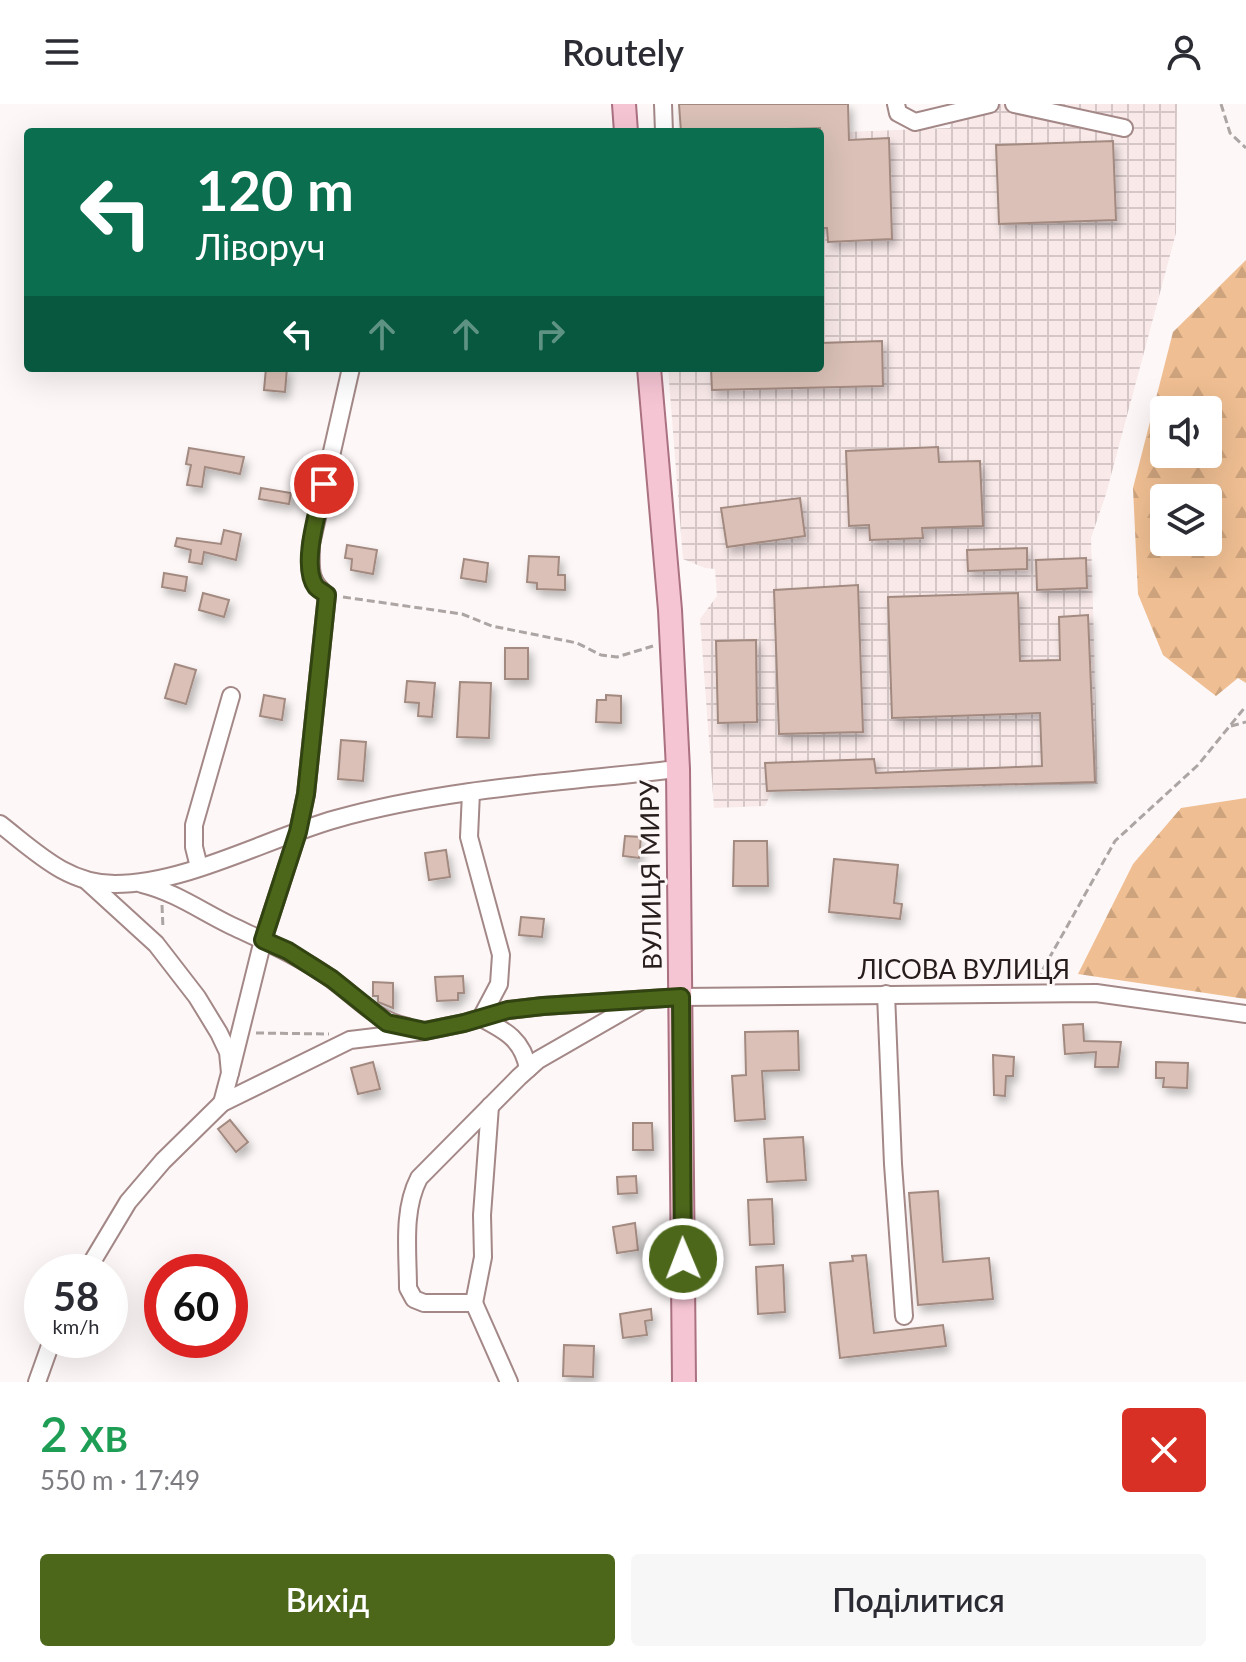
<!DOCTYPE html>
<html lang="uk">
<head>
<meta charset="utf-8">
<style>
	body { margin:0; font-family:Lato,sans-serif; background:#f7f7f7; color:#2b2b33; height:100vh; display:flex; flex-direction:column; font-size:30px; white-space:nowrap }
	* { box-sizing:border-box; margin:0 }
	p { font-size:26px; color:#7c7c81 }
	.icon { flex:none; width:44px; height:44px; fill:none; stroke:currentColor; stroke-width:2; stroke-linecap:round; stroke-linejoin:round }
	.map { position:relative; height:1278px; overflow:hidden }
	.drawer { display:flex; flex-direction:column; background:#fff; flex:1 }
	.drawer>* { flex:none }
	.top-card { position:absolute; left:24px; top:24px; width:800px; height:244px; border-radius:8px; box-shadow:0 8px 32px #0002; background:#0b6e4f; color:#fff; overflow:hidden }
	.buttons { position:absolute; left:1150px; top:292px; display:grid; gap:16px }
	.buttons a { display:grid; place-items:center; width:72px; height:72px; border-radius:8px; background:#fff; box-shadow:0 8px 32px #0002; font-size:40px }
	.speed { position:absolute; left:24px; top:1150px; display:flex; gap:16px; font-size:40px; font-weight:700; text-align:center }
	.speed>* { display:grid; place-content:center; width:104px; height:104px; border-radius:50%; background:#fff; box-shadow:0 8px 32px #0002; line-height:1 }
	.speed small { font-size:20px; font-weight:400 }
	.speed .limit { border:12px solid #d22; background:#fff; color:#111 }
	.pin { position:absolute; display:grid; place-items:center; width:68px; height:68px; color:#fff; margin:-34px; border:4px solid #fff; border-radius:50%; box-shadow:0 2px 8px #0007 }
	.me { position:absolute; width:88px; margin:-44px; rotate:359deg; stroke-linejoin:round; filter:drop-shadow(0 0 6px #0008) }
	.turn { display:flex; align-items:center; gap:28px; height:168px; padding:0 40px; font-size:36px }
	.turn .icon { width:104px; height:104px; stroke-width:2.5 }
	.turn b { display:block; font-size:56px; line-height:68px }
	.lanes { display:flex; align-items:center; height:76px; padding:0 40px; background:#0003; justify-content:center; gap:40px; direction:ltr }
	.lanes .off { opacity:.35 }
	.round { display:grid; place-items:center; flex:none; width:84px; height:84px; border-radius:8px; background:#f7f7f7 }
	.head { display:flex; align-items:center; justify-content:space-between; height:136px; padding:0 40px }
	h1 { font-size:48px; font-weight:600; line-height:60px; color:#1e9e55 }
	.action { display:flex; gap:16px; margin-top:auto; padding:16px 40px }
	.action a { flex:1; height:92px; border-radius:8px; background:#4c671a; color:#fff; font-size:32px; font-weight:600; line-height:92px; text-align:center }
	.action a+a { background:#f7f7f7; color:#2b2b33 }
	header { display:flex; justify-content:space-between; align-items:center; height:104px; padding:0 40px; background:#fff; font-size:36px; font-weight:600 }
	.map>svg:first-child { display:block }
</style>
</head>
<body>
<header><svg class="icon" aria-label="menu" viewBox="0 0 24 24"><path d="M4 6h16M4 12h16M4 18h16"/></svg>Routely<svg class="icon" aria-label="person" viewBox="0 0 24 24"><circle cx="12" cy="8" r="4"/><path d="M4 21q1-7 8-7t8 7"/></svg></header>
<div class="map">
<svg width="1246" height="1278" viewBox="0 0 1246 1278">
	<defs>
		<pattern id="industrial-grid" width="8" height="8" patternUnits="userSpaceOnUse" patternTransform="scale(2)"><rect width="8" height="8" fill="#f9e9e9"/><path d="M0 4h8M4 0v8" fill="none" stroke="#d5c7c7"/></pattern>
		<pattern id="forest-firs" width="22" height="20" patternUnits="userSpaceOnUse" patternTransform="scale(2)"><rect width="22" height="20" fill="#efbe92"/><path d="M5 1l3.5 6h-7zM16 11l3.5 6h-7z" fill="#cda37d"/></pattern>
		<filter id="shadow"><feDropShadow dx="3.5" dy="6" stdDeviation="4" flood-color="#0004"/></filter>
	</defs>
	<rect width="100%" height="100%" fill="#fdf7f7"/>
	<path fill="url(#industrial-grid)" d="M950,0H1177L1176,129L1106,390L1091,434L1098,680L772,687L765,702L714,704L700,515L717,492L715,465L705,464L683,455L668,264H820V29L950,24Z"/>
	<g fill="url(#forest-firs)" fill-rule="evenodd">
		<path d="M1246,156V579L1238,574L1216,592L1163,551L1138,490L1133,384L1173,228ZM1164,306H1208V350H1164ZM1164,394H1208V438H1164Z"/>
		<path d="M1246,694V895L1078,870L1133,760L1181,704Z"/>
	</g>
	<g fill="#dac0b6" stroke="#a38a81" stroke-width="2" filter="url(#shadow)">
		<path d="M679,0H848L849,36L889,34L892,135L828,138L827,124H820V24L681,28Z"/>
		<path d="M1113,37L1116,116L999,120L996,41Z"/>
		<path d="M882,237L883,282L712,286L711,264H820V239Z"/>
		<path d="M266,264H287L285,288L264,286Z"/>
		<path d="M938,343L939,358L980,357L983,422L922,424L923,434L870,436L869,421L849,422L846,347Z"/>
		<path d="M189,344L244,353L240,370L205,363L202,383L187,381L191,361L186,360Z"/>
		<path d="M261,384L291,389L289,400L259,395Z"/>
		<path d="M800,394L805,432L727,443L721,404Z"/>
		<path d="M224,426L241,430L236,456L204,448L202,460L189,458L191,446L175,442L177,434L221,440Z"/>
		<path d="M347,441L377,446L373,470L351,466L352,455L345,454Z"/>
		<path d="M1027,444V465L968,467L967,446Z"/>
		<path d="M529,452L559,453L558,471H565V486L537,485V479L527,478Z"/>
		<path d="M1086,454L1087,484L1037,486L1036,456Z"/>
		<path d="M464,455L488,459L486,478L461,474Z"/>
		<path d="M164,469L187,473L185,487L162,483Z"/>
		<path d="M858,481L863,628L779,630L774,486Z"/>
		<path d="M203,489L229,496L224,513L199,506Z"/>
		<path d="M1018,489L1020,557L1060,556L1059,513L1088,511L1095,678L767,687L765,659L874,655L876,669L1042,662L1040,609L892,614L888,493Z"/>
		<path d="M756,536L757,618L718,619L716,537Z"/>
		<rect x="505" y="544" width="23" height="31"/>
		<path d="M175,560L196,566L186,600L165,594Z"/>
		<path d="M407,577L435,579L432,613L418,612L419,599L405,598Z"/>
		<path d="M460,578L491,579L489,634L457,633Z"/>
		<path d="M264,591L285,595L282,616L260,612Z"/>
		<path d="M606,591L621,592V619L596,618L597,596H606Z"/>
		<path d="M341,636L366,638L363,677L338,675Z"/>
		<path d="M625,732L641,733L639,754L623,752Z"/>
		<path d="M734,737H767L768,782H733Z"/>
		<path d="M446,746L450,773L429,776L425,749Z"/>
		<path d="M834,755L898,761L894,799L902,800L900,815L829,808Z"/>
		<path d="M521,813L544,815L542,833L519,831Z"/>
		<path d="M463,872L464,889H458V896L437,897L435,873Z"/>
		<path d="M373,878L393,879V904L378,898V892H373Z"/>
		<path d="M1083,920L1084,937L1121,938L1118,963H1095L1096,948L1065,950L1063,921Z"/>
		<path d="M798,927L799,966L762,967L765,1015L735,1017L732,972L746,971L745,928Z"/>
		<path d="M993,951L1014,953L1013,972H1006L1005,992L994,991Z"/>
		<path d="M373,958L380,985L358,990L351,964Z"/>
		<path d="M1156,958L1188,959L1187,984L1163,983L1164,974H1156Z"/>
		<path d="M230,1016L248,1038L236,1048L218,1025Z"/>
		<path d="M633,1019H652L653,1046H633Z"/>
		<path d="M803,1033L806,1076L767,1078L764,1035Z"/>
		<path d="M636,1072L637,1089L618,1090L617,1073Z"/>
		<path d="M938,1087L943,1158L989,1154L993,1195L918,1201L909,1089Z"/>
		<path d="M772,1095L774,1140L750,1141L748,1096Z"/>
		<path d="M635,1119L638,1146L617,1149L613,1123Z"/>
		<path d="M866,1151L874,1229L943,1221L946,1242L840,1254L830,1159L853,1157L852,1152Z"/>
		<path d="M783,1161L785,1208L758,1210L756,1163Z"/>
		<path d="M651,1205L652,1216L645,1217L647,1231L623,1234L620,1210Z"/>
		<path d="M564,1241L594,1242L593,1273L563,1272Z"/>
	</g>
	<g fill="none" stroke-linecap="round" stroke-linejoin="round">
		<g stroke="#a38887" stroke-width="20">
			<g id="minor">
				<path d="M663,0L664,28"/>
				<path d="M896,0L898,9L915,18L990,0"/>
				<path d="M1014,0L1124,24"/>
				<path d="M471,688L469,733L501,851L499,880L481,914C506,927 523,936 528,965"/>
				<path d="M0,720C36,748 67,780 115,780C186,780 268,734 336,715C446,684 565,678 678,665"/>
				<path d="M199,763L194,743V721L231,592"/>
				<path d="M87,777L156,840L197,893L219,929L228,948L230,969L222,999"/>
				<path d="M142,780C175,788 201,807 232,822C266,838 299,852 330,874C357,893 374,916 408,923"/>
				<path d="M886,890L893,1060L904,1212"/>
				<path d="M230,969L263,836L298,728L306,690L327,491C307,476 311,462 311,440L351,264"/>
				<path d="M86,1168L128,1098L163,1057L222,999L350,936L425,927L464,919L508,906L543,902L681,893L1096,889L1246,910"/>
				<path d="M474,1199L483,1153L482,1111L490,1002"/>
				<path d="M37,1278L52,1236"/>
				<path d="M509,1278L474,1199H424L414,1195L408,1184C408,1148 402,1107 419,1074L519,973L538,956L639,898"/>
			</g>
		</g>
		<g stroke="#aa7181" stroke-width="26">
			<g id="major">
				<path d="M624,0L626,28"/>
				<path d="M649,264L670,506L678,665L684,1278"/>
			</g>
		</g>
		<g stroke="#aca5a4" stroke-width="3" stroke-dasharray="8 4" stroke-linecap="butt">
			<path d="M1221,0L1230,29L1246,44"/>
			<path d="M343,493L462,510L492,522L577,539L601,551L617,553L653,542"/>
			<path d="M1231,622L1246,618"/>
			<path d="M162,801L163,825"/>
			<path d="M1037,876L1115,737L1198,661L1246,602"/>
			<path d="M256,929L329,930"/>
		</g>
		<use href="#minor" stroke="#fff" stroke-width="16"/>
		<use href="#major" stroke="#f6c5d4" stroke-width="22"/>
	</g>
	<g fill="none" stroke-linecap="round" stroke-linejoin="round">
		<g stroke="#314311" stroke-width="20">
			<path id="route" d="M324,380C319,404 300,462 316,483C319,486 323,488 327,491L306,690L298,728L263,836L288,847L332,875L387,919L425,927L464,919L508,906L543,902L681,893L683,1155"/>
		</g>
		<use href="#route" stroke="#4c671a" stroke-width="14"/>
	</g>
	<g text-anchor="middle" stroke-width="6" stroke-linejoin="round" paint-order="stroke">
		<g font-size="26" fill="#271d1c" stroke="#fdf7f7">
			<text transform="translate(651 771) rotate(-91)" y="9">ВУЛИЦЯ МИРУ</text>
			<text x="964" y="875">ЛІСОВА ВУЛИЦЯ</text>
		</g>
	</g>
</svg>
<div class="buttons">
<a><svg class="icon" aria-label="sound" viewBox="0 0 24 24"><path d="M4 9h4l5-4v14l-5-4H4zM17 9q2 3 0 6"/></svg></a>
<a><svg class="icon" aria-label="layers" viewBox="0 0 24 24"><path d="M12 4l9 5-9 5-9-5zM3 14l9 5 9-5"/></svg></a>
</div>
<div class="speed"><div>58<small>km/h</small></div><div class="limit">60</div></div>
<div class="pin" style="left:324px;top:380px;background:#d93025"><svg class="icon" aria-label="arrive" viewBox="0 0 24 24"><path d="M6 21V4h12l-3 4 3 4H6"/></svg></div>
<svg class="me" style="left:683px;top:1155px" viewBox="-20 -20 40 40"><circle r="17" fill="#4c671a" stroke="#fff" stroke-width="3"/><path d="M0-11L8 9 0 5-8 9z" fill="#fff"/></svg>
<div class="top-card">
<div class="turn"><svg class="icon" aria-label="left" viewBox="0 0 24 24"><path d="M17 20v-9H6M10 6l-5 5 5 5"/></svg><div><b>120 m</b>Ліворуч</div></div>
<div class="lanes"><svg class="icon" aria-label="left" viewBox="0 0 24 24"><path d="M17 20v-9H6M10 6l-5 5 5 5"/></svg><svg class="icon off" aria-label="ahead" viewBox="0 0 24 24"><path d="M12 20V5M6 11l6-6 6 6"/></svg><svg class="icon off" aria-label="ahead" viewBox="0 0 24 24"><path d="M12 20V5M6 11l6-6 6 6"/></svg><svg class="icon off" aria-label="right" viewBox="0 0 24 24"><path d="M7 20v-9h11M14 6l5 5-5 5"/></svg></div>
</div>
</div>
<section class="drawer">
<div class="head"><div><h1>2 хв</h1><p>550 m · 17:49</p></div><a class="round" style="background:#d93025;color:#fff"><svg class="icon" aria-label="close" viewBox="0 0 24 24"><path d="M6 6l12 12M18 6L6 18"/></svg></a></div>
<div class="action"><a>Вихід</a><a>Поділитися</a></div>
</section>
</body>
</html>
